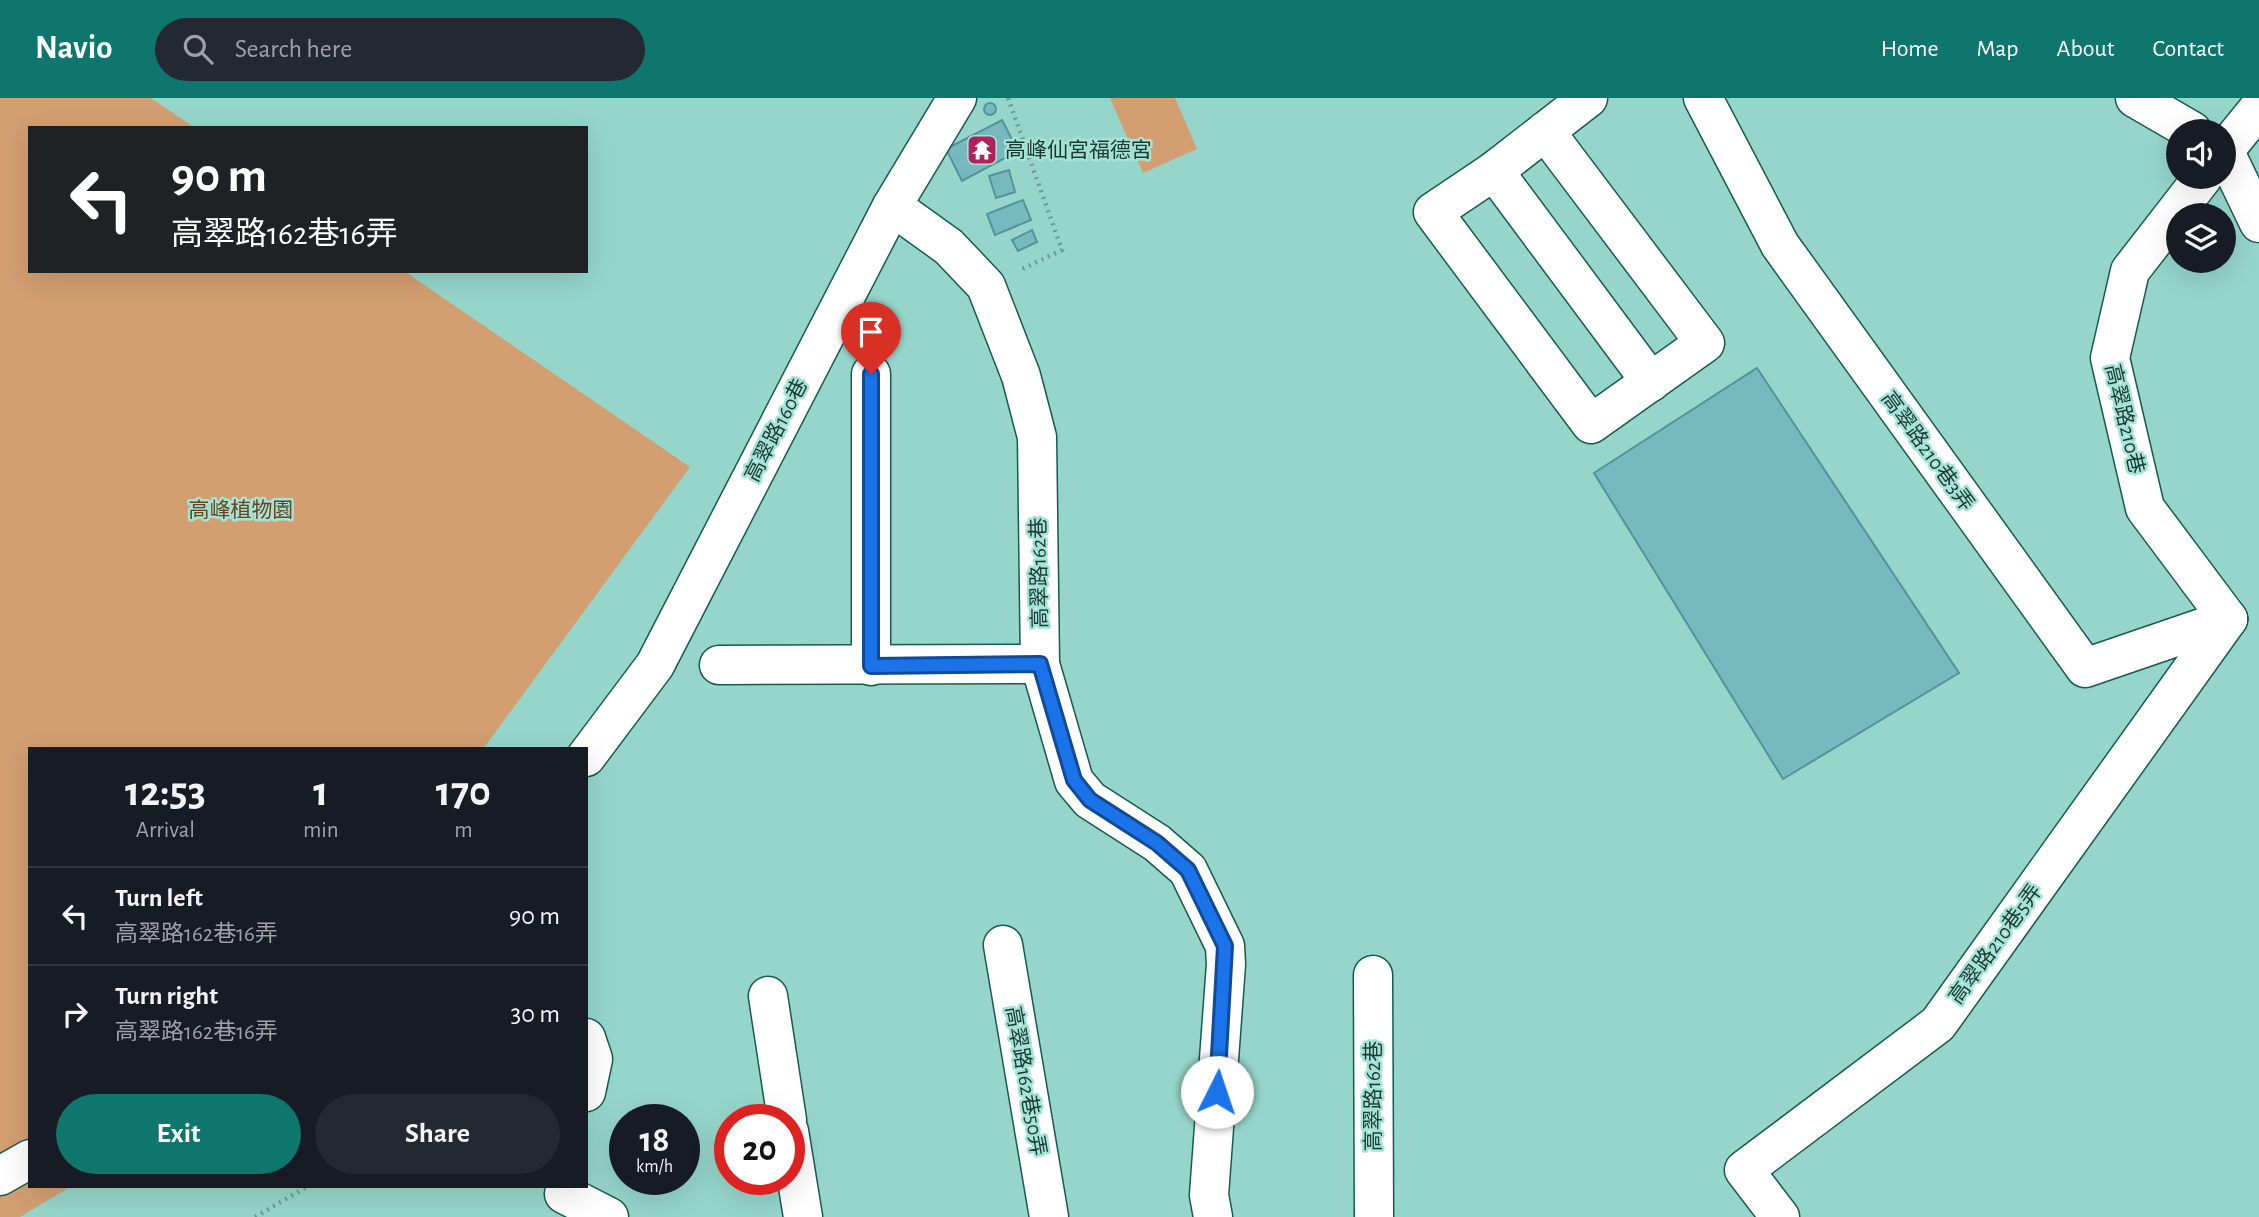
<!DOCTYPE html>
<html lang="en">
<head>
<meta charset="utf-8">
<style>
	body { margin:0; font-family:"Alegreya Sans","Noto Sans TC",sans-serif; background:#242831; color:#f1f3f6; height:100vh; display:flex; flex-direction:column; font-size:26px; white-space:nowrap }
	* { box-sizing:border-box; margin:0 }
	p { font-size:23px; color:#9ea1a6 }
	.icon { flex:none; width:38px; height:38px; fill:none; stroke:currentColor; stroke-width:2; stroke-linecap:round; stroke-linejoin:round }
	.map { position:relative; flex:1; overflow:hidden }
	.panel { position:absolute; left:28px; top:649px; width:560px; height:441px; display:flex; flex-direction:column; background:#171b24; border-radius:0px; box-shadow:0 7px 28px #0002 }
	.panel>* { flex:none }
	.guide { position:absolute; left:28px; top:28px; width:560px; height:147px; border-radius:0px; box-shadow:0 7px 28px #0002; background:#202124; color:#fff; overflow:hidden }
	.tools { position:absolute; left:2166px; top:21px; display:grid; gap:14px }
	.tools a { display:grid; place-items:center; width:70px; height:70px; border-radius:50%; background:#171b24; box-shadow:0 7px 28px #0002; font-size:35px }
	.speed { position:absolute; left:609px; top:1006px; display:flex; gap:14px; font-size:35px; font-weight:700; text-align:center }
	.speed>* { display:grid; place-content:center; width:91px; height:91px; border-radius:50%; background:#171b24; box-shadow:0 7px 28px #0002; line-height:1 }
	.speed small { font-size:18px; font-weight:400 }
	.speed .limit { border:10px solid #d22; background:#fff; color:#111 }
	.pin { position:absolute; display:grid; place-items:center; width:60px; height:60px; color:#fff; margin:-72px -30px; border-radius:50% 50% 50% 0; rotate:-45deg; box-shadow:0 0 7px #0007 }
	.pin .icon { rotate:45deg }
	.me { position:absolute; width:77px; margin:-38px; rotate:4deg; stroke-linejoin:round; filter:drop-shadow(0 0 5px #0008) }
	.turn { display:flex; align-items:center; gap:24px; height:147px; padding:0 28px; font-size:32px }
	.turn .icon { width:91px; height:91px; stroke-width:2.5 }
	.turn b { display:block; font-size:49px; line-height:60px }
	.eta { display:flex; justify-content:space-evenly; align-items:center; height:119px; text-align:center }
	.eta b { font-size:42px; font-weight:600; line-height:49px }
	.action { display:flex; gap:14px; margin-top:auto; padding:14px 28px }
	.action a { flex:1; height:80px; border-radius:42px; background:#0f766e; color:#fff; font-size:28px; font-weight:600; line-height:80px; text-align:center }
	.action a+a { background:#242831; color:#f1f3f6 }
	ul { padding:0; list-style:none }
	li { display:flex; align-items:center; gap:21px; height:98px; padding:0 28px; border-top:2px solid #363941 }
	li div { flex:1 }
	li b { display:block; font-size:26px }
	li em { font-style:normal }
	header { display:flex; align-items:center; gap:42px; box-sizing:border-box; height:98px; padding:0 35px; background:#0f766e; color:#fff }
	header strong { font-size:33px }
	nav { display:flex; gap:38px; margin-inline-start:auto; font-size:24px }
	.search { width:490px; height:63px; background:#242831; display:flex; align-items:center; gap:18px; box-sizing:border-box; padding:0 24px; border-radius:38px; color:#9ea1a6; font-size:26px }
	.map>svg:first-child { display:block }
</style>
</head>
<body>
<header>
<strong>Navio</strong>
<div class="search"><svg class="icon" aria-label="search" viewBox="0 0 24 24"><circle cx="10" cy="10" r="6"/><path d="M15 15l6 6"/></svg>Search here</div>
<nav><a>Home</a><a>Map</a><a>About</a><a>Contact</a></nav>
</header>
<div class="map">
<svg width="2259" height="1119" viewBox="0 0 2259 1119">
	<rect width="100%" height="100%" fill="#96d6ca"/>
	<g fill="#d39f71">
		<path d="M0,0H151L195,30H30V173H404L690,369L483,651H30V1088L70,1089L20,1119H0Z"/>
		<path d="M1110,0H1175L1197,51L1143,75Z"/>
	</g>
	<g fill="#77b9be" stroke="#529499" stroke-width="2">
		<circle cx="990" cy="11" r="6"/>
		<path d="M1002,22L1018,53L962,83L946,51Z"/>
		<path d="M1009,72L1015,94L996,100L989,78Z"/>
		<path d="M1023,102L1031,122L995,137L987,116Z"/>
		<path d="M1032,132L1037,144L1018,153L1012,142Z"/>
		<path d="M1757,270L1959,575L1783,681L1594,375Z"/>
	</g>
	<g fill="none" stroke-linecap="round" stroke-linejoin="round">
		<g stroke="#175a51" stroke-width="41">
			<g id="minor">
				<path d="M1703,0L1780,147L2085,570L2228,521"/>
				<path d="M2135,0L2192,33"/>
				<path d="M1545,33L1705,245L1591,326L1433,114L1494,73L1588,0"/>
				<path d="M2224,52L2259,125"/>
				<path d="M2224,53L2259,10"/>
				<path d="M1494,73L1651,284"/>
				<path d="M2203,79L2130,173L2110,260L2145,410L2228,521"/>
				<path d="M892,108L949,149L986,188L1021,278L1037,339L1040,566L1074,683L1090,702L1157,745L1188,772L1225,848L1226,866L1209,1097L1213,1119"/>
				<path d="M719,567L1040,566"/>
				<path d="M871,568V276"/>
				<path d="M586,659L655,567L892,108L957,0"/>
				<path d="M1003,847L1049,1119"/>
				<path d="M1373,877L1374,1119"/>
				<path d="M768,898L787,1022"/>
				<path d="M586,940L593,961L586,994"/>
				<path d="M789,1033L803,1119"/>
				<path d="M0,1078L30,1061"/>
				<path d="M564,1096L609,1119"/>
				<path d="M1780,1119L1744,1072L1938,926L2228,521"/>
			</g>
		</g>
		<g stroke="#6a9d93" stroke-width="4.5" stroke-dasharray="2 5" stroke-linecap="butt">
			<path d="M1008,0L1062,152L1018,173"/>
			<path d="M255,1119L308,1088"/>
		</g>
		<use href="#minor" stroke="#fff" stroke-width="38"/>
	</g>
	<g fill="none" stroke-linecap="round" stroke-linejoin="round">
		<g stroke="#114b97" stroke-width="18">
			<path id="route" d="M871,276V568L1040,566L1074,682L1090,702L1157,745L1188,772L1225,848L1217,994"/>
		</g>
		<use href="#route" stroke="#1a73e8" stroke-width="12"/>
	</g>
	<defs>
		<g id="temple-square" transform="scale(1.575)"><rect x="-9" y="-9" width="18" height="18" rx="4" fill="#af225c" stroke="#a3e4d7"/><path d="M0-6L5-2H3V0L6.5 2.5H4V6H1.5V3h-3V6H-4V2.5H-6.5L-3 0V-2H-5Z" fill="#fff"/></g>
	</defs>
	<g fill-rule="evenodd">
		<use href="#temple-square" x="982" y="52"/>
	</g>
	<g text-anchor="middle" stroke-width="5" stroke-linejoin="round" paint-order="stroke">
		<g font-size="21" fill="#1e3833" stroke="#a3e4d7" text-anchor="start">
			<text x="1005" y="59">高峰仙宮福德宮</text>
		</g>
		<g font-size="21" fill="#1e3833" stroke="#a3e4d7">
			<text transform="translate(2125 321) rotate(77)" y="7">高翠路210巷</text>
			<text transform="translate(776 332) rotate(-63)" y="7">高翠路160巷</text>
			<text transform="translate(1928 353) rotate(54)" y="7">高翠路210巷3弄</text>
			<text transform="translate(1039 475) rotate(-91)" y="7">高翠路162巷</text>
			<text transform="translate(1995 846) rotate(-54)" y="7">高翠路210巷5弄</text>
			<text transform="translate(1026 983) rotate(80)" y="7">高翠路162巷50弄</text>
			<text transform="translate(1373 998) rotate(-90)" y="7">高翠路162巷</text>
		</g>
		<g font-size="21" fill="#6c431c" stroke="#a3e4d7">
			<text x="241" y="419">高峰植物園</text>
		</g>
	</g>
</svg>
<div class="tools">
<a><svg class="icon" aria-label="sound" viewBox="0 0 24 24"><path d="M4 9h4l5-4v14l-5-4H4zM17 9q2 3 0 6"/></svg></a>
<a><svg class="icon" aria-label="layers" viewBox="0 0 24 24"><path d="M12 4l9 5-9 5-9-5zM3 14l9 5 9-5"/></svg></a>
</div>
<div class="speed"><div>18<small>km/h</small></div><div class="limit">20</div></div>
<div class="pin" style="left:871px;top:276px;background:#d93025"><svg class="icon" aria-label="arrive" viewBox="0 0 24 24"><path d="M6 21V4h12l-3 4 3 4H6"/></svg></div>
<svg class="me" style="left:1217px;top:994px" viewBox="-20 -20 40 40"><circle r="19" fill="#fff"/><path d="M0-13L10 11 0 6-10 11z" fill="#1a73e8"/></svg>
<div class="guide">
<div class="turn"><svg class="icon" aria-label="left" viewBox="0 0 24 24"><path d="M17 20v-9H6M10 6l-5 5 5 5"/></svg><div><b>90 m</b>高翠路162巷16弄</div></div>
</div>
<section class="panel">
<div class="eta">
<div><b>12:53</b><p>Arrival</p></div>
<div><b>1</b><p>min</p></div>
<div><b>170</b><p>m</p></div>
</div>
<ul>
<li><svg class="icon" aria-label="left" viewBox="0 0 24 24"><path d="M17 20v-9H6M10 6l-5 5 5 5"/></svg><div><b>Turn left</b><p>高翠路162巷16弄</p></div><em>90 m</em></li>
<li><svg class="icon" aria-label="right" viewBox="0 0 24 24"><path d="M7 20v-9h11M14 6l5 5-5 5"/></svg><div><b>Turn right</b><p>高翠路162巷16弄</p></div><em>30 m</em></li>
</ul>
<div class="action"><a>Exit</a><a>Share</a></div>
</section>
</div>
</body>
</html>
